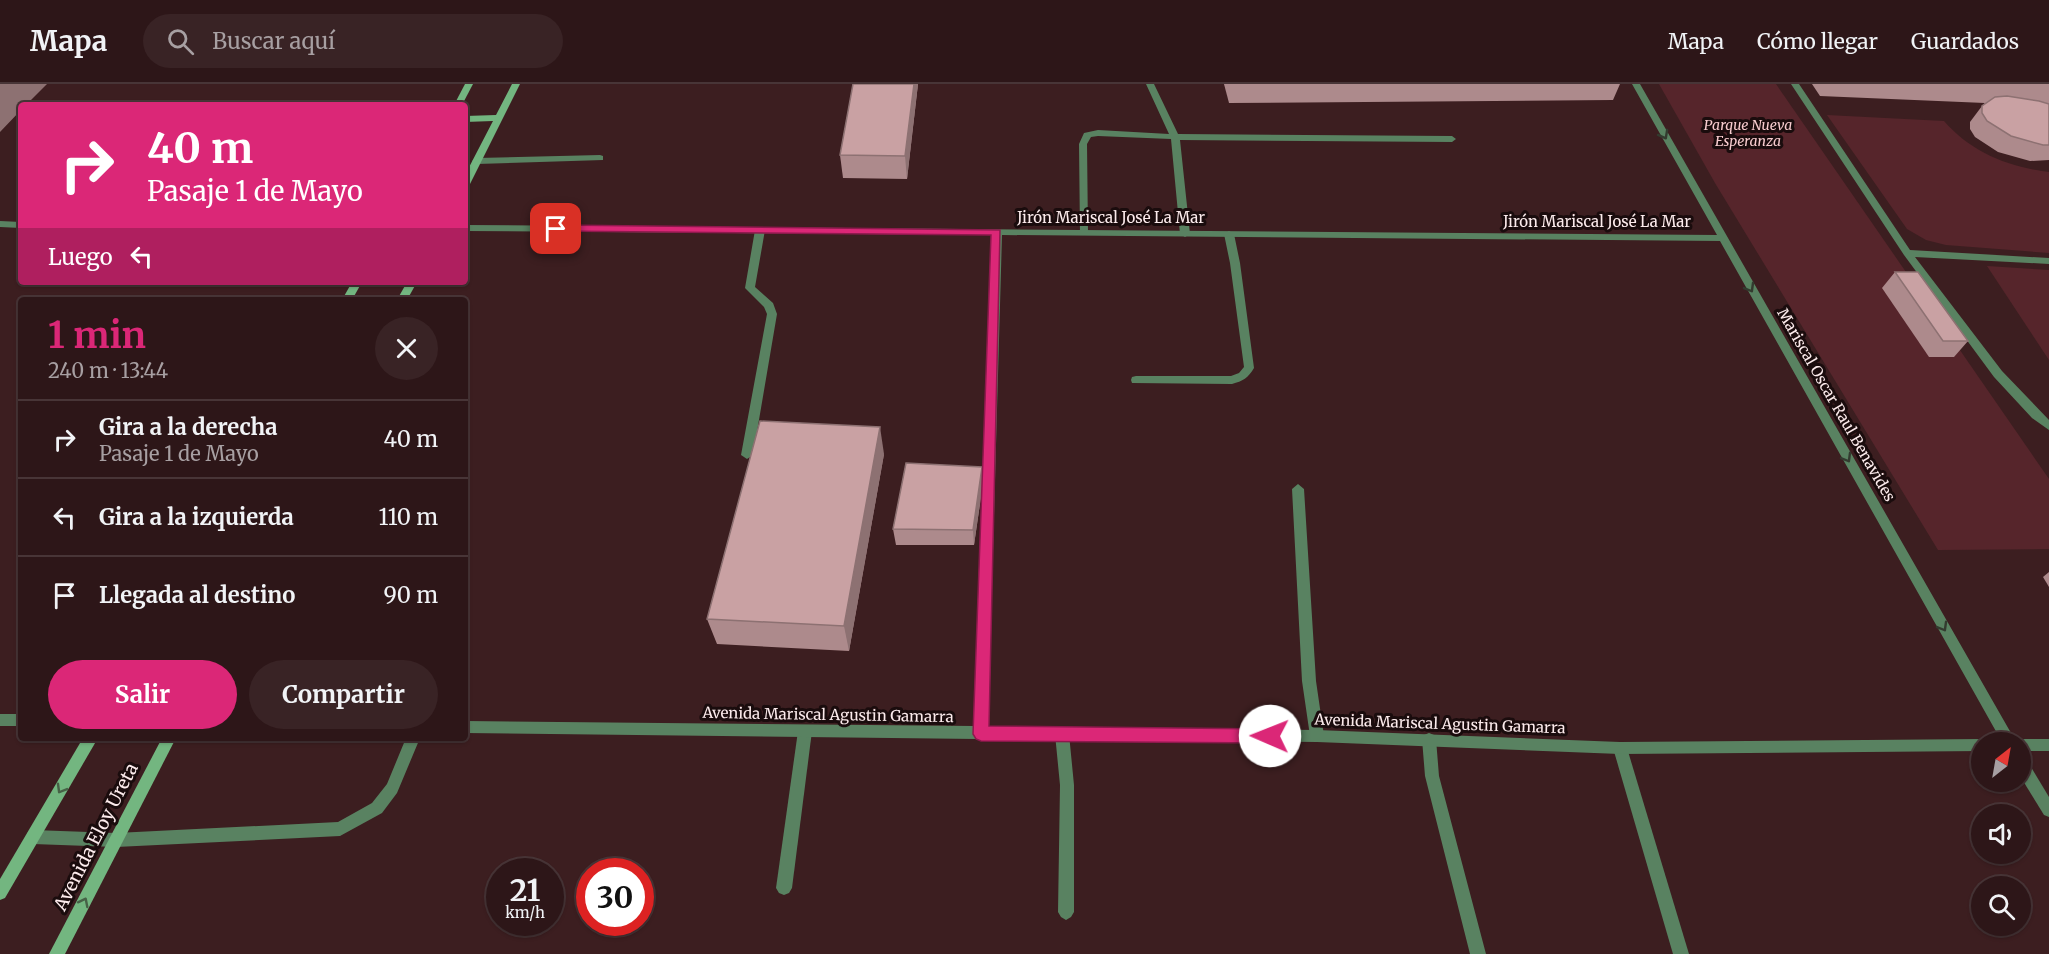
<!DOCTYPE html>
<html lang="es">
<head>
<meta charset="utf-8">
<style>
	body { margin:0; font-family:Merriweather,serif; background:#392325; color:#f1f3f6; height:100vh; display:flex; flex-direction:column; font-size:22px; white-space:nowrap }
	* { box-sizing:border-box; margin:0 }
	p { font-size:20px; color:#a79fa2 }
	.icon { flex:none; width:33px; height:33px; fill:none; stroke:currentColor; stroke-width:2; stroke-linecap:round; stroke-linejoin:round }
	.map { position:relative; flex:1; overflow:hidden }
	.side { position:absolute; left:18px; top:213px; width:450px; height:444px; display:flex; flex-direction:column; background:#2d1618; border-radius:6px; box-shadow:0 2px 4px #0004,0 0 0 2px #483537 }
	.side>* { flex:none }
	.guide { position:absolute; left:18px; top:18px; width:450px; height:183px; border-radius:6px; box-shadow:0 2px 4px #0004,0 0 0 2px #483537; background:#db2777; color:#fff; overflow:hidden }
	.needle { width:39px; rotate:31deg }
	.controls { position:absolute; left:1971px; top:648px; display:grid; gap:12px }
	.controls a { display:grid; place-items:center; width:60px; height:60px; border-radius:50%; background:#2d1618; box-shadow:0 2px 4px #0004,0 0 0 2px #483537; font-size:30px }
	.speed { position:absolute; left:486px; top:774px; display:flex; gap:12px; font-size:30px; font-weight:700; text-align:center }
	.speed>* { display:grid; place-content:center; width:78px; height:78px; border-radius:50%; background:#2d1618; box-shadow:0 2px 4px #0004,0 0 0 2px #483537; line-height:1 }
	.speed small { font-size:15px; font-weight:400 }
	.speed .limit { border:9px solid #d22; background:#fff; color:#111 }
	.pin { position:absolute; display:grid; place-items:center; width:51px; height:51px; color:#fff; margin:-26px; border-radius:12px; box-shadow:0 3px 9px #0006 }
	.me { position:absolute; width:66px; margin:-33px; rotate:271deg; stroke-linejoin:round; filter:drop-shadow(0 0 4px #0008) }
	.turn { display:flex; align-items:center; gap:21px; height:126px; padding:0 30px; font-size:27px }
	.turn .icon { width:78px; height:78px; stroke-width:2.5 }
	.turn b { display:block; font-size:42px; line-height:51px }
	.then { display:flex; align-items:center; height:57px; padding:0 30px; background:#0003; gap:12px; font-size:22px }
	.round { display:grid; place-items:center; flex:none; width:63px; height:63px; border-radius:32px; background:#392325 }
	.headline { display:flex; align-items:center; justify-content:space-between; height:102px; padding:0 30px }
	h1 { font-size:36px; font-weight:700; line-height:45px; color:#db2777 }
	.primary-button { display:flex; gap:12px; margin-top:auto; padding:12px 30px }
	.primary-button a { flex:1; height:69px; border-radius:36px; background:#db2777; color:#fff; font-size:24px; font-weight:700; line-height:69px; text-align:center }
	.primary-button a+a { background:#392325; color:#f1f3f6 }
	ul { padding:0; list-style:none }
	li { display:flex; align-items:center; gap:18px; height:78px; padding:0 30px; border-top:2px solid #483537 }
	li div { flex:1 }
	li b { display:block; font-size:22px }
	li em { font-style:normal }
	header { display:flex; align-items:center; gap:36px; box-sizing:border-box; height:84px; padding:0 30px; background:#2d1618; border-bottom:2px solid #483537 }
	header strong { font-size:28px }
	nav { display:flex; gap:33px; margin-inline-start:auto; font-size:21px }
	.search { width:420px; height:54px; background:#392325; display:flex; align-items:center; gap:15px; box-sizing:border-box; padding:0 21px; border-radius:33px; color:#a79fa2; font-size:22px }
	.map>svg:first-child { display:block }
</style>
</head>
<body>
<header>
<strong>Mapa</strong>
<div class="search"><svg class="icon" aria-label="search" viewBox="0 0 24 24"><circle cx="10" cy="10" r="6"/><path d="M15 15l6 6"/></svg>Buscar aquí</div>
<nav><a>Mapa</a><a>Cómo llegar</a><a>Guardados</a></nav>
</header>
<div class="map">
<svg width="2049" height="870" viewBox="0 0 2049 870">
	<rect width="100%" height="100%" fill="#3c1e20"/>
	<g fill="#56252b">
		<path d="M1659,0H1776L2049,395V465L1938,466L1715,99Z"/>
		<path d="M1827,31L1944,37C1971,68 2008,83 2049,88V169L1946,161L1926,156L1907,145Z"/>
		<path d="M1987,182L2049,186V276Z"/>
	</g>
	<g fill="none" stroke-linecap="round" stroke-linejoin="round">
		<g fill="#598261" fill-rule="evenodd">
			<path d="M1146,0H1154L1178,50L1452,52L1456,55L1452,58L1180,56L1190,150L1185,153L1180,150L1171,55L1098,52L1091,53L1087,60L1088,149L1086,151H1080L1079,60L1084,49L1098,46L1169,50Z"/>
			<path d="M1791,0H1799L1910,166L2049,174V180L1915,173L2002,287L2049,336V346L2032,334L1994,293L1904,171Z"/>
			<path d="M600,71L603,72V76L477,80L472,77L477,74Z"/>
			<path d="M760,143L765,146L755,203L773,219L777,230L753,371L747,375L741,371L767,230L764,223L745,204L755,146Z"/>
			<path d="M1229,147L1234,150L1240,179L1254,284C1248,294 1243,297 1232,300L1132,299L1131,296L1132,293L1136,292H1231L1239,289L1244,283L1230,179L1224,150Z"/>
			<path d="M1298,400L1304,405L1316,597L1324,652L1322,656L1317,658L1312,656L1310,652L1302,597L1292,405Z"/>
			<path d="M805,641L810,643L812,647L792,804L789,809L784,811L779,809L776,804L798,647L800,643Z"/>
			<path d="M1062,644L1067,646L1069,650L1074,701V828L1071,833L1066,836L1061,833L1058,828L1060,701L1055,650L1057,646Z"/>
			<path d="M1429,649L1434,651L1436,655L1439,692L1486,870H1470L1425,692L1422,655L1424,651Z"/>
			<path d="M406,654H420L397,709L382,729L340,752L116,763L33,760L28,758L26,753L28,748L33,746L116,749L338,738L372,719L387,700Z"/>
			<path d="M1620,658L1625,660L1627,664L1689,870H1673L1613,664L1615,660Z"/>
		</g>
		<g fill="#598261" fill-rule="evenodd">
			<path d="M1632,0H1640L2015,656L2020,655H2049V667H2020V658H2002L1720,157L1002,151L988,642L1317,646L1620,658L1982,655L1988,658H1982V667L1620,670L1317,658L985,655L981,656L977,655L465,649V637L974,642L992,151L465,147V141L1717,151Z"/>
			<path d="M0,137L21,138V144L0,143Z"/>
			<rect x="0" y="630" width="21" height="12"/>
			<path d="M2020,672L2025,673L2049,713V733L2044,731L2020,692Z"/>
		</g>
		<g fill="#73b680" fill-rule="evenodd">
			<path d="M465,0H473L462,21H454Z"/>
			<path d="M512,0H520L470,100L465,103V91L493,37L465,38V32L496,31Z"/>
			<path d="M352,198H362L352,216H342Z"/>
			<path d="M407,198H417L407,216H397Z"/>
			<path d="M83,654H98L5,814L0,816V795Z"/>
			<path d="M162,654H176L65,870H49Z"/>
		</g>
	</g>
	<g fill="#ad8a8c">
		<path d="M853,0H918L907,95L843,94L840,71Z"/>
		<path d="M1224,0H1620L1613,16L1229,19Z"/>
		<path d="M1812,0H2049V76L2030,77L1998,68L1975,53L1970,45V38L1982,22L1985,19L1820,12Z"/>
		<path d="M1895,188L1968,257L1954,273H1929L1882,204Z"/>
		<path d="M884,370L849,567L717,560L707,535Z"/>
		<path d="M983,399L974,461H896L893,445Z"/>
		<path d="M2049,488V503L2043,493Z"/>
	</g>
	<g fill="#8d7172">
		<path d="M0,0H47L26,21H21V26L0,48Z"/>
		<path d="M914,0H918L907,95L905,72Z"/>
		<path d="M880,343L884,370L849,567L844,542Z"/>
		<path d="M982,383L983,399L974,461L973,446Z"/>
	</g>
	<g fill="#c9a1a3" stroke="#8d7172" stroke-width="1.5">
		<path d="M853,0H914L905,72L840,71Z"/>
		<path d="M2007,12L2039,17L2049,20V61H2043L2011,52L1987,37L1982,29V22L1995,13Z"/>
		<path d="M1895,188H1918L1968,257H1943Z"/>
		<path d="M760,337L880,343L844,542L707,535Z"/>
		<path d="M906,379L982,383L973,446L893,445Z"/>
	</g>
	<defs><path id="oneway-chevron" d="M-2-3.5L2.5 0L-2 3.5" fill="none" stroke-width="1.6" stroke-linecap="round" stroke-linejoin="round" transform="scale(1.5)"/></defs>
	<g stroke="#333b2f">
		<use href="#oneway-chevron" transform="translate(1664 51) rotate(61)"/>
		<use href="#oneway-chevron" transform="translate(1750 204) rotate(60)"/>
		<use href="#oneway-chevron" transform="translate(1847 374) rotate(60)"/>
		<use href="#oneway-chevron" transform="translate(1943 543) rotate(60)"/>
	</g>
	<g stroke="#466146">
		<use href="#oneway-chevron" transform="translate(61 705) rotate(120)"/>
		<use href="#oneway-chevron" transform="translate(84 818) rotate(-63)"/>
	</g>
	<path fill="#db2777" stroke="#8e194d" stroke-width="1.5" d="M556,141L1000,146L989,642L1270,645L1276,647L1278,652L1276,657L1270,659L981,657L976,655L973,650L991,151L552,147V142Z"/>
	<g text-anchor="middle" stroke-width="6" stroke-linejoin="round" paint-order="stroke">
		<g font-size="14" font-style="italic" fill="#f8cccf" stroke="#1a0c0d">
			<text x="1748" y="46">Parque Nueva<tspan x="1748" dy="16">Esperanza</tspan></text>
		</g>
		<g font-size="15" fill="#fcebec" stroke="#1a0c0d">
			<text x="1111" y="139">Jirón Mariscal José La Mar</text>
			<text x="1597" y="143">Jirón Mariscal José La Mar</text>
			<text transform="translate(1836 321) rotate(60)" y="5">Mariscal Oscar Raul Benavides</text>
			<text transform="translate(828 631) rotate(1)" y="5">Avenida Mariscal Agustin Gamarra</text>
			<text transform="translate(1440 640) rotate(2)" y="5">Avenida Mariscal Agustin Gamarra</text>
		</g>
		<g font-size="18" fill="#fcebec" stroke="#1a0c0d">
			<text transform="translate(96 753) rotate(-63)" y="6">Avenida Eloy Ureta</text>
		</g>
	</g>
</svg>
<div class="controls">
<a><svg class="needle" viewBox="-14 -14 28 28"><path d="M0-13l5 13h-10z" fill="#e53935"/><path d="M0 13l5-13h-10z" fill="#a79fa2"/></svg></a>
<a><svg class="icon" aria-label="sound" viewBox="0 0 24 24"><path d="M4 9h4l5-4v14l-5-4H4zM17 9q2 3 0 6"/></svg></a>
<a><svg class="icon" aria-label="search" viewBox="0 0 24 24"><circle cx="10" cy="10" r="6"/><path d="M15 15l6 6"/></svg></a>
</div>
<div class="speed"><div>21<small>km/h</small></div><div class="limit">30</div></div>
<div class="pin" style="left:556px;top:145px;background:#d93025"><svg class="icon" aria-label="arrive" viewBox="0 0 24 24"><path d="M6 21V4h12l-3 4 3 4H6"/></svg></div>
<svg class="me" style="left:1270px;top:652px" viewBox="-20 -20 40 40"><circle r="19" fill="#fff"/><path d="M0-13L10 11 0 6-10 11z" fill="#db2777"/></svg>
<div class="guide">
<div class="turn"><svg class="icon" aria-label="right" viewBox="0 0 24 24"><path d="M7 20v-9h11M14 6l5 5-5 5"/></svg><div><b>40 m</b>Pasaje 1 de Mayo</div></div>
<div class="then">Luego<svg class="icon" aria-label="left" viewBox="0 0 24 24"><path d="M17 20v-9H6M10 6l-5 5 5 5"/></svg></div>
</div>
<section class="side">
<div class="headline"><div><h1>1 min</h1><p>240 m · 13:44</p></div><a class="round"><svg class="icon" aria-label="close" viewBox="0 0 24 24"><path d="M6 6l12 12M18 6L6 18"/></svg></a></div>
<ul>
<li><svg class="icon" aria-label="right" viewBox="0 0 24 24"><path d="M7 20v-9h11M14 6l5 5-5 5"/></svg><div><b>Gira a la derecha</b><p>Pasaje 1 de Mayo</p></div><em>40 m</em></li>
<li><svg class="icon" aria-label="left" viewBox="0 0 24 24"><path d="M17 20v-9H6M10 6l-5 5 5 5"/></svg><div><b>Gira a la izquierda</b></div><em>110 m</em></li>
<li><svg class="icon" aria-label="arrive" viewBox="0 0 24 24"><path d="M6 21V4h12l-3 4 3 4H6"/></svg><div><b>Llegada al destino</b></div><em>90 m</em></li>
</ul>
<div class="primary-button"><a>Salir</a><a>Compartir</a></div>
</section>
</div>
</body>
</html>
